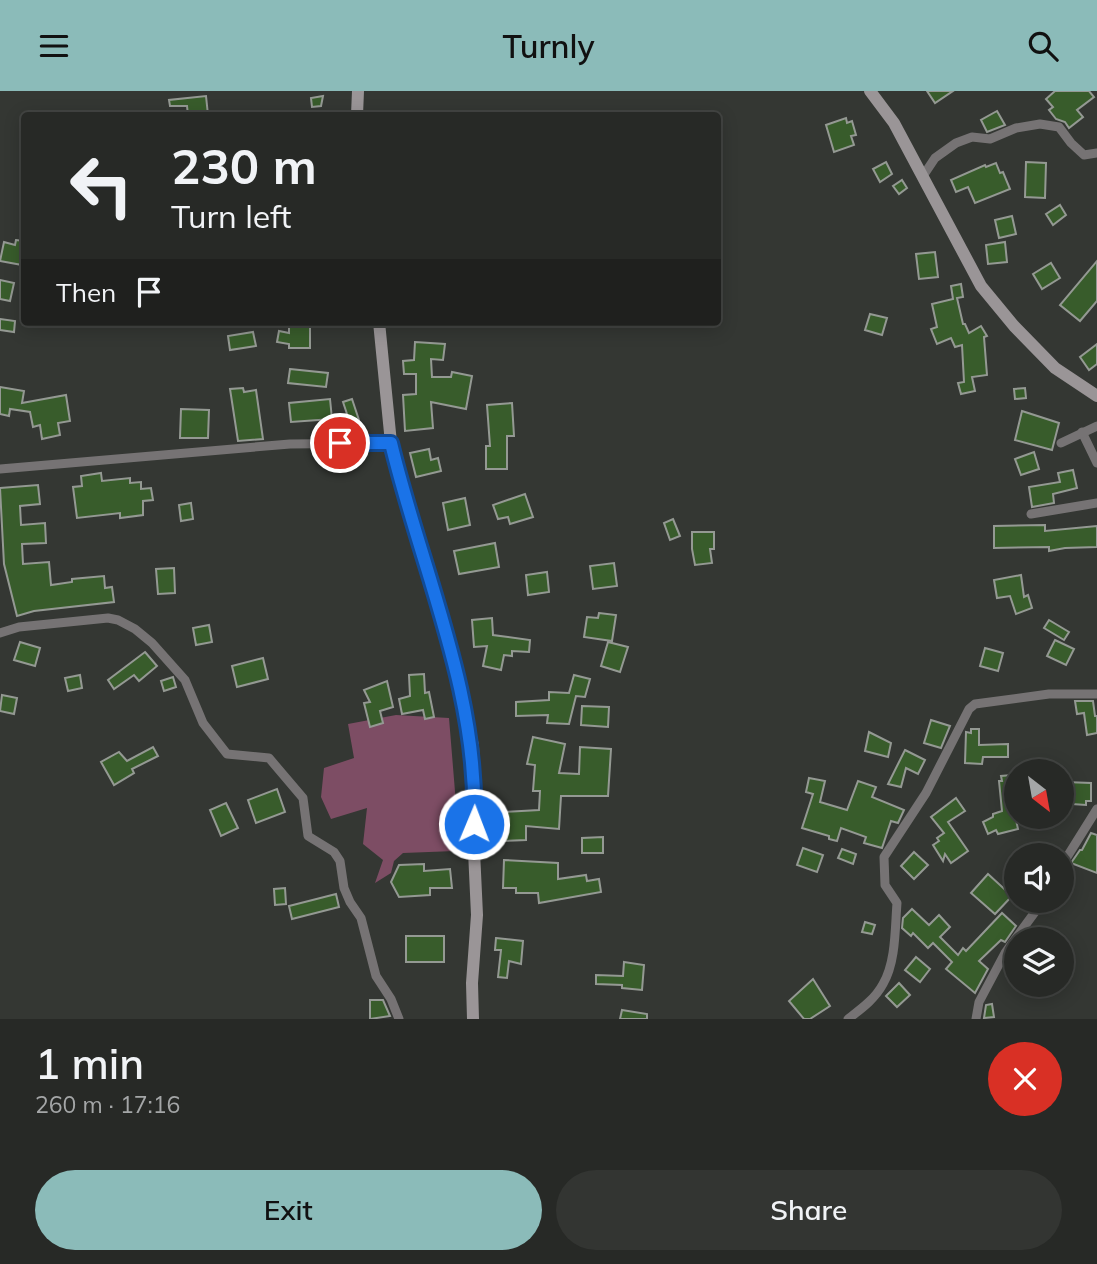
<!DOCTYPE html>
<html lang="en">
<head>
<meta charset="utf-8">
<style>
	body { margin:0; font-family:Mulish,sans-serif; background:#333532; color:#f1f3f6; height:100vh; display:flex; flex-direction:column; font-size:26px; white-space:nowrap }
	* { box-sizing:border-box; margin:0 }
	p { font-size:23px; color:#a4a6a7 }
	.icon { flex:none; width:38px; height:38px; fill:none; stroke:currentColor; stroke-width:2; stroke-linecap:round; stroke-linejoin:round }
	.map { position:relative; height:928px; overflow:hidden }
	.side { display:flex; flex-direction:column; background:#272926; flex:1 }
	.side>* { flex:none }
	.top-card { position:absolute; left:21px; top:21px; width:700px; height:214px; border-radius:7px; box-shadow:0 4px 18px #0003,0 0 0 2px #434543; background:#272926; color:#f1f3f6; overflow:hidden }
	.needle { width:46px; rotate:149deg }
	.fabs { position:absolute; left:1004px; top:668px; display:grid; gap:14px }
	.fabs a { display:grid; place-items:center; width:70px; height:70px; border-radius:50%; background:#272926; box-shadow:0 4px 18px #0003,0 0 0 2px #434543; font-size:35px }
	.pin { position:absolute; display:grid; place-items:center; width:60px; height:60px; color:#fff; margin:-30px; border:4px solid #fff; border-radius:50%; box-shadow:0 2px 7px #0007 }
	.me { position:absolute; width:77px; margin:-38px; rotate:1deg; stroke-linejoin:round; filter:drop-shadow(0 0 5px #0008) }
	.turn { display:flex; align-items:center; gap:24px; height:147px; padding:0 35px; font-size:32px }
	.turn .icon { width:91px; height:91px; stroke-width:2.5 }
	.turn b { display:block; font-size:49px; line-height:60px }
	.then { display:flex; align-items:center; height:66px; padding:0 35px; background:#0003; gap:14px; font-size:26px }
	.round { display:grid; place-items:center; flex:none; width:74px; height:74px; border-radius:37px; background:#333532 }
	.overview { display:flex; align-items:center; justify-content:space-between; height:119px; padding:0 35px }
	h1 { font-size:42px; font-weight:600; line-height:52px }
	.button { display:flex; gap:14px; margin-top:auto; padding:14px 35px }
	.button a { flex:1; height:80px; border-radius:42px; background:#8bbbb9; color:#111; font-size:28px; font-weight:600; line-height:80px; text-align:center }
	.button a+a { background:#333532; color:#f1f3f6 }
	header { display:flex; justify-content:space-between; align-items:center; height:91px; padding:0 35px; background:#8bbbb9; color:#111; font-size:32px; font-weight:600 }
	.map>svg:first-child { display:block }
</style>
</head>
<body>
<header><svg class="icon" aria-label="menu" viewBox="0 0 24 24"><path d="M4 6h16M4 12h16M4 18h16"/></svg>Turnly<svg class="icon" aria-label="search" viewBox="0 0 24 24"><circle cx="10" cy="10" r="6"/><path d="M15 15l6 6"/></svg></header>
<div class="map">
<svg width="1097" height="928" viewBox="0 0 1097 928">
	<rect width="100%" height="100%" fill="#343733"/>
	<path fill="#7d4d64" d="M396,624L449,627L457,725L455,760L403,762L394,770L391,782L375,792L383,769L363,753L367,717L331,728L321,706L324,677L354,667L348,633Z"/>
	<g fill="#385c2b" stroke="#949993" stroke-width="2">
		<path d="M927,0H953L935,12Z"/>
		<path d="M1055,0H1089L1094,6L1077,19L1083,26L1069,37L1065,31L1056,28L1049,19L1053,16L1046,8Z"/>
		<path d="M206,5L208,24H188L187,15H170L169,9Z"/>
		<path d="M323,5L321,15L312,16L311,7Z"/>
		<path d="M997,20L1005,34L987,41L981,29Z"/>
		<path d="M846,27L847,32L852,30L856,44L851,45L854,54L834,61L826,34Z"/>
		<path d="M886,71L892,83L880,91L873,78Z"/>
		<path d="M1026,71L1046,72L1045,107L1025,106Z"/>
		<path d="M996,72L1000,82L1003,81L1010,98L975,112L968,96L956,101L951,89L985,74L986,76Z"/>
		<path d="M902,89L907,97L899,103L893,95Z"/>
		<path d="M1060,114L1066,124L1053,134L1046,123Z"/>
		<path d="M1012,125L1016,143L999,147L995,129Z"/>
		<path d="M16,149L24,150L22,174L0,170L4,151L15,154Z"/>
		<path d="M1005,151L1007,171L988,173L986,154Z"/>
		<path d="M935,161L938,186L919,188L916,163Z"/>
		<path d="M1097,170V210L1080,230L1060,214Z"/>
		<path d="M1051,172L1060,187L1042,198L1033,183Z"/>
		<path d="M0,189L14,192L10,210L0,208Z"/>
		<path d="M961,193L963,206L957,207L963,233H965L969,242L981,235L987,245L984,246L987,284L972,286L975,300L961,303L958,292L964,291L962,254L955,256L951,247L937,253L931,238L937,236L932,213L953,208L951,195Z"/>
		<path d="M870,223L887,227L882,244L865,239Z"/>
		<path d="M0,228L15,230L14,241L0,239Z"/>
		<path d="M289,231H310V257H289V253L277,251L279,240L289,242Z"/>
		<path d="M253,241L256,255L230,259L228,245Z"/>
		<path d="M415,251L445,253L443,269L431,268L432,286H451L452,281L472,285L466,318L431,311L433,337L405,340L403,304L416,303V283H404L403,270L414,269Z"/>
		<path d="M1097,253V273L1089,279L1080,266Z"/>
		<path d="M290,278L328,282L326,296L288,292Z"/>
		<path d="M0,296L24,300L22,312L66,304L70,330L58,332L60,344L42,348L40,334L33,336L30,321L10,318L9,325L0,323Z"/>
		<path d="M243,297L244,301L256,299L263,348L238,350L230,298Z"/>
		<path d="M1025,297L1026,307L1015,308L1014,298Z"/>
		<path d="M330,308L332,328L291,331L289,312Z"/>
		<path d="M352,308L359,329L350,332L343,311Z"/>
		<path d="M512,312L514,345H507V378H486V355H490L487,314Z"/>
		<path d="M181,318L209,319L208,347H180Z"/>
		<path d="M1022,320L1059,332L1052,359L1015,349Z"/>
		<path d="M429,358L431,369L438,367L441,380L416,386L410,362Z"/>
		<path d="M1034,361L1039,378L1021,384L1015,368Z"/>
		<path d="M1073,379L1077,397L1053,403L1054,412L1032,416L1029,396L1060,391L1058,382Z"/>
		<path d="M101,382L102,390L130,387V392L141,391V398L151,397L153,409L143,410V424L120,427V422L77,427L73,396L82,395L81,385Z"/>
		<path d="M38,394L40,413L20,415L21,434L45,432L46,452L22,453L23,473L49,471L51,494L72,491V488L104,485L105,497L112,496L114,511L34,520L17,525L4,473L0,397Z"/>
		<path d="M525,403L533,426L510,433L508,426L498,428L493,414Z"/>
		<path d="M465,407L470,434L448,439L443,412Z"/>
		<path d="M191,412L193,428L181,430L179,414Z"/>
		<path d="M673,428L680,445L670,449L664,432Z"/>
		<path d="M1045,434V440L1097,435V456L1065,457L1049,460V456L994,457V435Z"/>
		<path d="M692,441H714V458H710L712,472L695,474L692,458Z"/>
		<path d="M495,452L499,476L459,483L454,460Z"/>
		<path d="M614,472L617,495L593,498L590,475Z"/>
		<path d="M174,477L175,502L158,503L156,478Z"/>
		<path d="M547,481L549,501L528,504L526,484Z"/>
		<path d="M1021,484L1024,506L1028,504L1032,517L1016,523L1010,505L997,507L994,489Z"/>
		<path d="M599,522L616,524L612,550L584,546L587,526L598,527Z"/>
		<path d="M492,527L493,544L530,549L529,561L512,560V565L504,564L501,579L483,575L487,555L474,556L472,529Z"/>
		<path d="M1049,529L1069,541L1064,549L1044,537Z"/>
		<path d="M209,534L212,551L196,554L193,537Z"/>
		<path d="M1055,549L1074,558L1066,574L1047,565Z"/>
		<path d="M20,551L40,557L35,575L14,569Z"/>
		<path d="M608,551L628,556L620,581L601,575Z"/>
		<path d="M985,557L1003,562L998,580L980,575Z"/>
		<path d="M145,561L157,575L139,590L134,584L114,598L108,589Z"/>
		<path d="M263,567L268,588L237,596L232,575Z"/>
		<path d="M424,583L425,602L429,601L434,626L425,628L423,619L402,623L399,608L410,605L409,584Z"/>
		<path d="M80,584L82,597L68,600L65,587Z"/>
		<path d="M574,584L590,588L585,606L576,605L569,633L547,632L548,624L516,625V611L549,609V601L569,602Z"/>
		<path d="M173,586L176,596L164,600L161,590Z"/>
		<path d="M387,590L393,616L380,620L383,632L370,636L364,612L370,611L364,599Z"/>
		<path d="M2,604L17,607L14,623L0,620Z"/>
		<path d="M1075,610H1093L1095,625H1097V642L1087,644L1084,622L1077,623Z"/>
		<path d="M582,615L609,616L608,636L581,634Z"/>
		<path d="M931,629L950,635L941,657L924,652Z"/>
		<path d="M971,638H979V654L1008,653V666H983L982,673L965,672L966,641L971,642Z"/>
		<path d="M869,641L891,652L888,666L865,660Z"/>
		<path d="M533,646L565,653L559,682L579,683L580,656L611,658L608,705H561L559,738L526,735V749L505,750L504,721L539,719L540,700H533L535,674L527,673Z"/>
		<path d="M153,656L158,665L132,678L134,682L114,694L101,671L119,661L127,670Z"/>
		<path d="M905,659L925,669L918,683L906,677L901,696L888,693Z"/>
		<path d="M1012,684L1013,688H1017V706H1011L1018,738L998,743L996,739L988,743L983,731L993,726V723L1002,720L999,690H1002L1001,685Z"/>
		<path d="M809,687L825,690L820,711L847,719L858,690L876,696L872,706L904,719L898,732L891,730L882,757L864,752L866,746L841,737L837,750L829,748V745L802,737L813,703L806,701Z"/>
		<path d="M1065,691L1091,692V710H1086V714L1072,713V709H1065Z"/>
		<path d="M277,698L285,721L256,732L248,709Z"/>
		<path d="M956,707L965,720L948,731L968,760L951,772L945,763L943,770L933,754L939,750L937,747L944,742L931,726Z"/>
		<path d="M226,712L238,737L221,745L210,719Z"/>
		<path d="M1091,742L1097,744V782L1071,772L1080,759H1082Z"/>
		<path d="M603,746V762H582V747Z"/>
		<path d="M803,757L823,764L817,781L797,774Z"/>
		<path d="M842,758L856,763L853,773L838,767Z"/>
		<path d="M914,761L928,774L914,788L901,775Z"/>
		<path d="M504,769L558,772V788L586,784L587,790L599,788L601,801L539,812L538,802H516V797H503Z"/>
		<path d="M424,773V780L450,778L452,797H430V804L399,806L391,791L399,774Z"/>
		<path d="M988,783L1012,805L995,823L971,802Z"/>
		<path d="M285,797L286,813L275,814L274,798Z"/>
		<path d="M336,803L339,816L292,828L289,815Z"/>
		<path d="M912,818L929,834L939,824L950,836L940,846L958,864L963,857L966,860L1002,822L1016,835L1005,851L1001,849L979,870L988,878L975,902L946,878L952,871L933,852L928,857L913,842L911,845L902,837L903,827Z"/>
		<path d="M865,831L875,834L872,843L862,841Z"/>
		<rect x="406" y="845" width="38" height="26"/>
		<path d="M496,847L523,850L521,873L509,870L507,887L498,886L501,859H495Z"/>
		<path d="M916,866L930,878L920,891L905,879Z"/>
		<path d="M624,871L644,874L642,899L622,897V894L596,893V884L623,885Z"/>
		<path d="M813,888L830,915L810,928H804L789,910Z"/>
		<path d="M899,892L910,904L897,916L886,905Z"/>
		<path d="M370,909H383L390,925L370,928Z"/>
		<path d="M992,913L994,926L984,927L986,914Z"/>
		<path d="M622,919L647,923V928H620Z"/>
	</g>
	<g fill="none" stroke-linecap="round" stroke-linejoin="round">
		<g stroke="#767374" stroke-width="9">
			<path d="M923,85L935,67L956,52L972,46L990,48L1016,37L1040,33L1059,36L1071,52L1084,64L1097,62"/>
			<path d="M1082,341L1097,372"/>
			<path d="M1061,352L1097,335"/>
			<path d="M0,378L290,353L391,352"/>
			<path d="M1031,423L1097,412"/>
			<path d="M0,542L19,536L108,527L118,529L135,538L152,552L185,589L203,632L227,663L269,667L303,707L308,745L334,761L340,770L344,797L350,811L361,827L376,885L391,908L399,928"/>
			<path d="M1062,774L1097,718"/>
			<path d="M848,928C861,918 875,908 883,893C896,871 895,837 897,812L885,794L884,766L926,702L969,618L975,613L1049,603H1097"/>
			<path d="M976,928L979,911L1005,862L1043,810"/>
		</g>
		<g stroke="#9a9597" stroke-width="12">
			<path d="M870,0L894,32L981,195L1014,235L1055,277L1097,305"/>
			<path d="M357,24L358,0"/>
			<path d="M379,231L391,352L405,410L459,590L473,655L475,706L474,760L477,824L472,892L473,928"/>
		</g>
	</g>
	<g fill="none" stroke-linecap="round" stroke-linejoin="round">
		<g stroke="#114b97" stroke-width="18">
			<path id="route" d="M340,352H391C421,478 479,601 474,733"/>
		</g>
		<use href="#route" stroke="#1a73e8" stroke-width="12"/>
	</g>
</svg>
<div class="fabs">
<a><svg class="needle" viewBox="-14 -14 28 28"><path d="M0-13l5 13h-10z" fill="#e53935"/><path d="M0 13l5-13h-10z" fill="#a4a6a7"/></svg></a>
<a><svg class="icon" aria-label="sound" viewBox="0 0 24 24"><path d="M4 9h4l5-4v14l-5-4H4zM17 9q2 3 0 6"/></svg></a>
<a><svg class="icon" aria-label="layers" viewBox="0 0 24 24"><path d="M12 4l9 5-9 5-9-5zM3 14l9 5 9-5"/></svg></a>
</div>
<div class="pin" style="left:340px;top:352px;background:#d93025"><svg class="icon" aria-label="arrive" viewBox="0 0 24 24"><path d="M6 21V4h12l-3 4 3 4H6"/></svg></div>
<svg class="me" style="left:474px;top:733px" viewBox="-20 -20 40 40"><circle r="17" fill="#1a73e8" stroke="#fff" stroke-width="3"/><path d="M0-11L8 9 0 5-8 9z" fill="#fff"/></svg>
<div class="top-card">
<div class="turn"><svg class="icon" aria-label="left" viewBox="0 0 24 24"><path d="M17 20v-9H6M10 6l-5 5 5 5"/></svg><div><b>230 m</b>Turn left</div></div>
<div class="then">Then<svg class="icon" aria-label="arrive" viewBox="0 0 24 24"><path d="M6 21V4h12l-3 4 3 4H6"/></svg></div>
</div>
</div>
<section class="side">
<div class="overview"><div><h1>1 min</h1><p>260 m · 17:16</p></div><a class="round" style="background:#d93025;color:#fff"><svg class="icon" aria-label="close" viewBox="0 0 24 24"><path d="M6 6l12 12M18 6L6 18"/></svg></a></div>
<div class="button"><a>Exit</a><a>Share</a></div>
</section>
</body>
</html>
